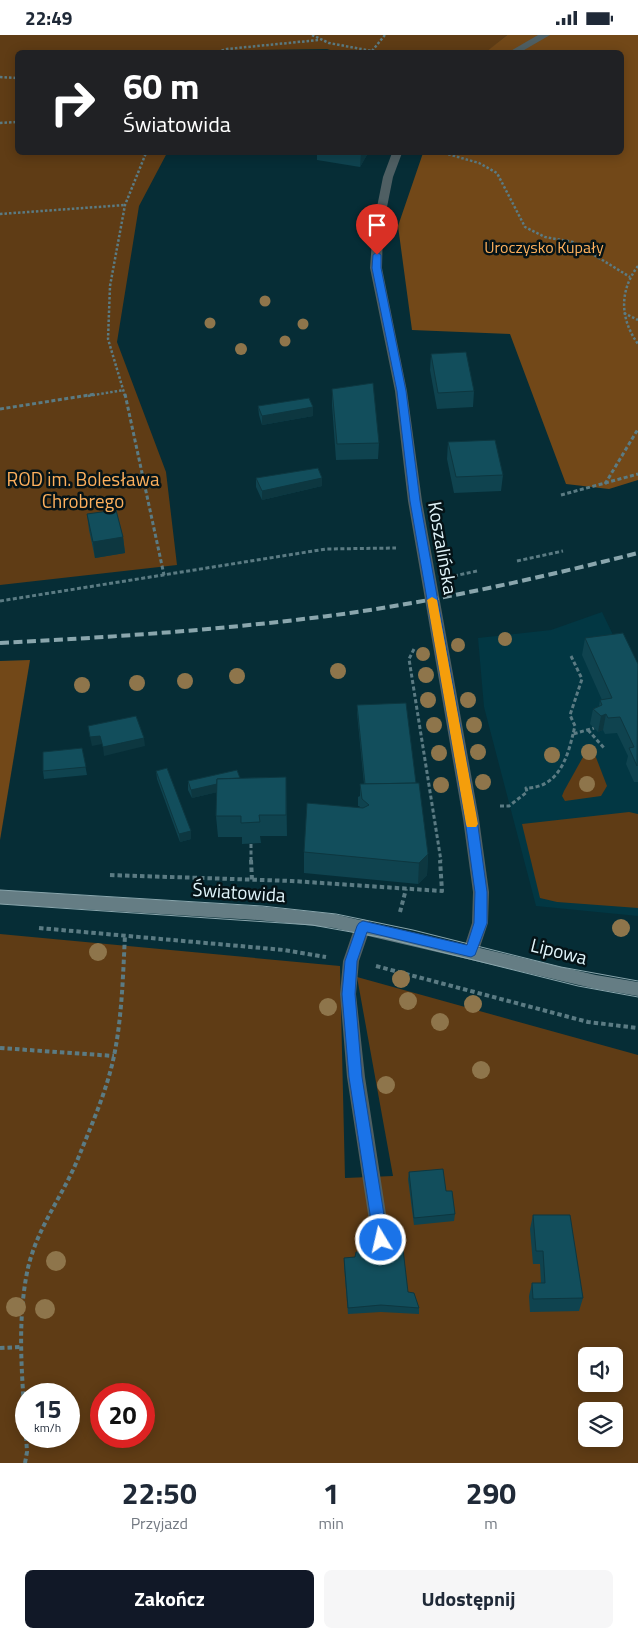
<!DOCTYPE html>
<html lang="pl">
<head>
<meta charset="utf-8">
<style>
	body { margin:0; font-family:"Titillium Web",sans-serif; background:#f6f6f7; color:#1f2937; height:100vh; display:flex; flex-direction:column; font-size:19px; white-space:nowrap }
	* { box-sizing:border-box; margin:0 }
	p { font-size:16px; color:#747a83 }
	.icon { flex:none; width:28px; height:28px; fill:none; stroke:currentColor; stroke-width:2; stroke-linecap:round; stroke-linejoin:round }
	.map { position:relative; height:1428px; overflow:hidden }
	.drawer { display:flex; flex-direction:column; background:#fff; flex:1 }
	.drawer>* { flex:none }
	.top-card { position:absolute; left:15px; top:15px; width:609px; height:105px; border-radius:8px; box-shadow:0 2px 12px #0003; background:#202124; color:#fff; overflow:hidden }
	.fabs { position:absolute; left:578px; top:1312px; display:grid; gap:10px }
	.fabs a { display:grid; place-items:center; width:45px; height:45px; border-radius:8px; background:#fff; box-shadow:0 2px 12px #0003; font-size:25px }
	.speed { position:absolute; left:15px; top:1348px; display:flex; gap:10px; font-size:25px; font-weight:700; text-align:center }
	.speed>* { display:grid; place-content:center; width:65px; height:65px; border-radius:50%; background:#fff; box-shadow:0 2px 12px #0003; line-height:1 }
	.speed small { font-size:12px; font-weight:400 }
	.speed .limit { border:8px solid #d22; background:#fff; color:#111 }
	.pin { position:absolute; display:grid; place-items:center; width:42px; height:42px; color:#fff; margin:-51px -21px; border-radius:50% 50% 50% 0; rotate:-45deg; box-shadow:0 0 5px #0007 }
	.pin .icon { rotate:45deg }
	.me { position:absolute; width:55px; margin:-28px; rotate:351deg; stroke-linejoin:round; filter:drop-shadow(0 0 4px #0008) }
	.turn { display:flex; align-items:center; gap:18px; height:105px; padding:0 25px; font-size:22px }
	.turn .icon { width:65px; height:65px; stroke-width:2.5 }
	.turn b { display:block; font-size:35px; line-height:42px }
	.eta { display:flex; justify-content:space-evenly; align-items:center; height:85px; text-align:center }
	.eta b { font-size:30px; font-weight:700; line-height:35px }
	.primary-button { display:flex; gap:10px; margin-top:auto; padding:10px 25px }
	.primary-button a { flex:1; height:58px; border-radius:8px; background:#111827; color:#fff; font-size:20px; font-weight:700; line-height:58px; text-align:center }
	.primary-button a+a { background:#f6f6f7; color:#1f2937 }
	.status { display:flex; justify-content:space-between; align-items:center; height:35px; padding:0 25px; background:#fff; direction:ltr }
	.status svg { height:14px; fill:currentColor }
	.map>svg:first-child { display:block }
</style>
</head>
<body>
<div class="status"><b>22:49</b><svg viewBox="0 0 49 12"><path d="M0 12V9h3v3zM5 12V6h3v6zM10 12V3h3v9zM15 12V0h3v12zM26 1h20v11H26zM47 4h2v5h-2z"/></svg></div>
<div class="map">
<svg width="638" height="1428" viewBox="0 0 638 1428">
	<rect width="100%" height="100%" fill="#062d36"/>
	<path fill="#023743" d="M602,577L638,652V881L536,871L484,672L478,603L551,595Z"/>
	<g fill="#5f3c15" fill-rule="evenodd">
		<path d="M0,0H507L486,18H340L327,14L251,15L243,18H18V118H167L139,171L117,307L166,437L177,530L0,550Z"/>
		<path d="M592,712L607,751L601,761L565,766L562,761L564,756L588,713Z"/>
		<path d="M629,777L638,779V873L557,867L540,863L522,789Z"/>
		<path d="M0,899L340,931L345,1143L393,1141L357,942L638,1020V1428H0ZM586,1321H614V1349H586ZM26,1359H69V1401H26ZM101,1359H144V1401H101ZM586,1376H614V1404H586Z"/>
	</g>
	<g fill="#724818">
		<path d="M507,0H638V445L609,454L566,449L510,299L412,295L398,191L423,118H621V18L486,17Z"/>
		<path d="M30,625L0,805V626Z"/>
	</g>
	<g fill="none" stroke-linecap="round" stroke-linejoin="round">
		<g stroke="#5b7b83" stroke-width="2.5" stroke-dasharray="2.5 2" stroke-linecap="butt">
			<path d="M312,0L329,8L372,16"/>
			<path d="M213,18L227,14L319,5"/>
			<path d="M376,18L372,16L385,0"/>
			<path d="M0,42L18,43"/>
			<path d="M0,88L18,87"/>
			<path d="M444,118L479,128L497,138L525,192L545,202L573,207L630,242"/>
			<path d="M0,179L125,170"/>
			<path d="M638,231C619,256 620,284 638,309"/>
			<path d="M624,278L638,285"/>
			<path d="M88,361L124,355"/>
			<path d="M125,361L108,304L110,251L125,170L146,118"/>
		</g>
		<g stroke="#5b7b83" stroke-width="3" stroke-dasharray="4 2.5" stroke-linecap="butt">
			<path d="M125,359L164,540"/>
			<path d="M0,374L96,359"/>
			<path d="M605,449L638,394"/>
			<path d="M561,460L638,439"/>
			<path d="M517,526L563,516"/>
			<path d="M454,541L477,536"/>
			<path d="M0,566L326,514L396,513"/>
			<path d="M414,614L409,624L441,826"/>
			<path d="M571,621L582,644L570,680L575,691L573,699L594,693"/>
			<path d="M588,695L604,713"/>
			<path d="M500,771H509L527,757L526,753C557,753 567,725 573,699"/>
			<path d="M251,809V826"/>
		</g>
		<g stroke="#5b7b83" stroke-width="4" stroke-dasharray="4.5 3" stroke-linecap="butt">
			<path d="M251,825L252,845"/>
			<path d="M110,840L292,846L442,856L440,825"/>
			<path d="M400,877L406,854"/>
			<path d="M39,893L284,915L326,922"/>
			<path d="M376,931L588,987L638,993"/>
			<path d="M0,1013L114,1021"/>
			<path d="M0,1313L21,1312"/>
			<path d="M25,1428L27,1417C24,1360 16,1300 26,1243C34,1195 62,1164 79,1121C92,1089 107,1055 114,1021C122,982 123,940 125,900"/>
		</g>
		<g fill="#4f5f63" fill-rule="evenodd">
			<path d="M538,0H550L519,18H507Z"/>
			<path d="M363,884L369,886L371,891L359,926L356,959L365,1042L390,1205L388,1211L381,1214L374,1211L372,1205L347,1042L340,959L343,926L355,891L357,886Z"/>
		</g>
		<path fill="#4f5f63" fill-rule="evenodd" d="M392,118H402L393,142L383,192L382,233L407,356L422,466L479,784L489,857L488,888L477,921L471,923L465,921L463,916L472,888L473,857L463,784L408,466L395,356L370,233L373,192L383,142Z"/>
		<path fill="#657d84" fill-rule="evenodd" d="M0,855L257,871L334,879L596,940L638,947V961L596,954L334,893L257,885L0,869Z"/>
		<g stroke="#8aa6ad" stroke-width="1">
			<path d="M0,855L262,871L336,879L413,895L561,932L638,946"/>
			<path d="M0,869L312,890L385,903L578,951L638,962"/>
		</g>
		<path stroke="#8aa6ad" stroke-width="4" stroke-dasharray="9 4.5" stroke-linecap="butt" d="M0,608C117,602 234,594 350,578C447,564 543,542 638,518"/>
	</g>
	<g fill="#8e754b">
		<circle cx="265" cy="266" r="5.5"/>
		<circle cx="210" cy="288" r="5.5"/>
		<circle cx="303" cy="289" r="5.5"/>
		<circle cx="285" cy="306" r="5.5"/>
		<circle cx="241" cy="314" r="6"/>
		<circle cx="505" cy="604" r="7"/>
		<circle cx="458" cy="610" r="7"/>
		<circle cx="423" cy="619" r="7"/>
		<circle cx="338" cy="636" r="8"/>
		<circle cx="426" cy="640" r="8"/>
		<circle cx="237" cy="641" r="8"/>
		<circle cx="185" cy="646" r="8"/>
		<circle cx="137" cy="648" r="8"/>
		<circle cx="82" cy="650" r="8"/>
		<circle cx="428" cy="665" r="8"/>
		<circle cx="468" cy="665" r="8"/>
		<circle cx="434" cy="690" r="8"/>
		<circle cx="474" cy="690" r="8"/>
		<circle cx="478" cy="717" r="8"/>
		<circle cx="589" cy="717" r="8"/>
		<circle cx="439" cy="718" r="8"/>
		<circle cx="552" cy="720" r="8"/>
		<circle cx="483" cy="747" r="8"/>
		<circle cx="587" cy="749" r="8"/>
		<circle cx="441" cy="750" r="8"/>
		<circle cx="621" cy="893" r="9"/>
		<circle cx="98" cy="917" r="9"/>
		<circle cx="401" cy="944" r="9"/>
		<circle cx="408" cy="966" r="9"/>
		<circle cx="473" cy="969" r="9"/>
		<circle cx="328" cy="972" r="9"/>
		<circle cx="440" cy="987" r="9"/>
		<circle cx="481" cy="1035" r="9"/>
		<circle cx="386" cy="1050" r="9"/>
		<circle cx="56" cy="1226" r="10"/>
		<circle cx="16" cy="1272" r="10"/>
		<circle cx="45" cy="1274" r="10"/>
	</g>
	<g fill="#0f434f">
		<path d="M317,118H368L360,132L317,125Z"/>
		<path d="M431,319L474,356L473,372L437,374L430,335Z"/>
		<path d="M332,354L379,408L378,424L336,425L332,370Z"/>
		<path d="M258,371L313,381L262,390L259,380Z"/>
		<path d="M448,407L503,440L501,456L454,458L447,424Z"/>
		<path d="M256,443L322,451L262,465L256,452Z"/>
		<path d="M87,479L123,502L125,518L95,523L89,495Z"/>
		<path d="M585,603L638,629V747H634L626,729L628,721L617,698L605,699L603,695L598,697L590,689L593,674L599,671L600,665H602L582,620Z"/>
		<path d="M357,670L416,748L428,819L427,840L418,849L304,838V817L360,772L359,771H358V762L360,761V749H364L357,678Z"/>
		<path d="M82,713L87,740L44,744L43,736Z"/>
		<path d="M156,736L191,804L180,807L157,744Z"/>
		<path d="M286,742L287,801H260L261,808L242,809V802H218L216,781L217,757L192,763L188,755V746L240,743Z"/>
		<path d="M409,1137L446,1156L455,1179L454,1186L414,1190L408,1144Z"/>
		<path d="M533,1180L583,1263L579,1276L530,1277L529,1261L532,1248H541L540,1229H533L530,1194Z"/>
		<path d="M344,1223L408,1257L419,1273V1279L381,1277L348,1279L344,1230Z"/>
	</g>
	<g fill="#0d3740">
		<path d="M361,118H368L360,132Z"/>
		<path d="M313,372V381L262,390V381Z"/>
		<path d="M322,443V451L262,465V456Z"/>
		<path d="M123,502L125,518L95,523L93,507Z"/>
		<path d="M606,679L603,695L598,697L601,681Z"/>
		<path d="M100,701L102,709L92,711L90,702Z"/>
		<path d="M144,703L145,711L104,721L103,712Z"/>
		<path d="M240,743V752L192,763L191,755Z"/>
		<path d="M191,796V804L180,807L179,799Z"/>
		<path d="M428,819L427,840L418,849L419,828Z"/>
	</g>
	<g fill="#124e5c" stroke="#0d3740">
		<path d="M296,16H308L307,18H295Z"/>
		<path d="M466,317L474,356L438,358L431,319Z"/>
		<path d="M373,348L379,408L337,409L332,354Z"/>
		<path d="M309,363L313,372L262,381L258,371Z"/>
		<path d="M495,405L503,440L456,442L448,407Z"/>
		<path d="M318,433L322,443L262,456L256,443Z"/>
		<path d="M116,475L123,502L93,507L87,479Z"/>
		<path d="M623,598L638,629L637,731L629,713L634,712L620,682L608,683L606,679L601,681L593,674L602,670L600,665L612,663L585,603Z"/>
		<path d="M406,668L416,748L365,749L357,670Z"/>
		<path d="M136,681L144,703L103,712L100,701L90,702L88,691Z"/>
		<path d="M82,713L86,732L43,736V717Z"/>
		<path d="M167,733L191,796L179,799L156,736Z"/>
		<path d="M237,735L240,743L217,744V749L191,755L188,746Z"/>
		<path d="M286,742V780H259L260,787L241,788V781H216L217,744Z"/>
		<path d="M419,748L428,819L419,828L304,817L307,768L363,773L369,770L362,764L360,749Z"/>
		<path d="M443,1134L446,1156H452L455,1179L414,1183L409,1137Z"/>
		<path d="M533,1180H570L583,1263L533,1264L532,1248H545L543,1216H536Z"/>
		<path d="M403,1214L408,1257L414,1258L419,1273L381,1270L348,1273L344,1223L355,1222L356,1217Z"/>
	</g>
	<path fill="#1a73e8" stroke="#114b97" d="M377,217L381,220V233L406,356L420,466L477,784L487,857V888L475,920L471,922L367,897L357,926L355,959L362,1042L388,1205L386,1210L381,1212L376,1210L374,1205L349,1042L342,959L345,926L357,891L359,888L363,886L467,910L474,888L475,857L465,784L410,466L397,356L372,233L373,220Z"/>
	<path fill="#f59e0b" d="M432,562L437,565L478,789L476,792H467L466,789L427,565Z"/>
	<g text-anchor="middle" stroke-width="5" stroke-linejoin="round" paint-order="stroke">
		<g font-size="16" fill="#feb05d" stroke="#051317">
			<text x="544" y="218">Uroczysko Kupały</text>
		</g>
		<g font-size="19" fill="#feb05d" stroke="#051317">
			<text x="83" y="451">ROD im. Bolesława<tspan x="83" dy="22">Chrobrego</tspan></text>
		</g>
		<g font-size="19" fill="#e1f5fb" stroke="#051317">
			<text transform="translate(443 513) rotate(80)" y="7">Koszalińska</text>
			<text transform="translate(239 857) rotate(4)" y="7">Światowida</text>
			<text transform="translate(559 916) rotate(14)" y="7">Lipowa</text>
		</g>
	</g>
</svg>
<div class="fabs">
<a><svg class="icon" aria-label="sound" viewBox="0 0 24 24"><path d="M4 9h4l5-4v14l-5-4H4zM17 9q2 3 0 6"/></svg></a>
<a><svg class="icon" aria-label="layers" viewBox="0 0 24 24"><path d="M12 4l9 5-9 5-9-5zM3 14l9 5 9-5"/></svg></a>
</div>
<div class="speed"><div>15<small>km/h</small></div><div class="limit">20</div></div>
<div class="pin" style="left:377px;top:220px;background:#d93025"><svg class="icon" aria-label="arrive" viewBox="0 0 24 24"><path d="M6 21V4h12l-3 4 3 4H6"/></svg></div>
<svg class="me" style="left:381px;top:1205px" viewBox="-20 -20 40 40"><circle r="17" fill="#1a73e8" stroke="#fff" stroke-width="3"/><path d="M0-11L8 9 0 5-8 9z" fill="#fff"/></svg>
<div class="top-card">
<div class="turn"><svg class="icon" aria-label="right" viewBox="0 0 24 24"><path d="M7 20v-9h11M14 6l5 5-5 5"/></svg><div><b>60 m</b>Światowida</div></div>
</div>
</div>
<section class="drawer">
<div class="eta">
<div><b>22:50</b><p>Przyjazd</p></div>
<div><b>1</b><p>min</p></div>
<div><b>290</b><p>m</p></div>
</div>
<div class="primary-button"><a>Zakończ</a><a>Udostępnij</a></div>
</section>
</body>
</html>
